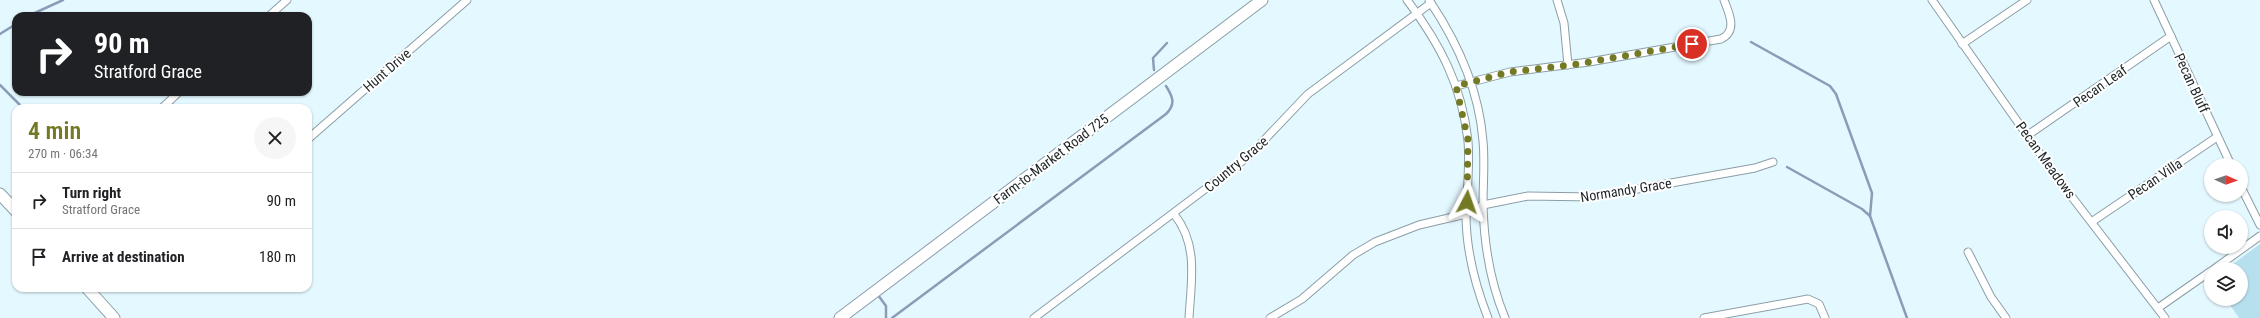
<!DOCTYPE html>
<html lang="en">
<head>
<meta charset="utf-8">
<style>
	body { margin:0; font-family:"Roboto Condensed",sans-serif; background:#f6f6f6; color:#202124; height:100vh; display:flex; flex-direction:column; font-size:15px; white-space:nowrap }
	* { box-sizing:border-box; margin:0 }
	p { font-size:13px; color:#757577 }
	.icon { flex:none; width:22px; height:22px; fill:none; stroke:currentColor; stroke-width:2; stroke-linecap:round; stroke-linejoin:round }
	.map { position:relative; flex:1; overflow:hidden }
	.side { position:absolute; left:12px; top:104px; width:300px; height:188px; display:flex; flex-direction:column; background:#fff; border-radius:12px; box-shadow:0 1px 3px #0004 }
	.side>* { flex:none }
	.top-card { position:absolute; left:12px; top:12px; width:300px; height:84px; border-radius:12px; box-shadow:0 1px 3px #0004; background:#202124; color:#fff; overflow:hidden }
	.needle { width:26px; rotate:92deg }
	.tools { position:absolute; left:2204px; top:158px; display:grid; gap:8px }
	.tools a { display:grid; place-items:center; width:44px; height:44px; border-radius:50%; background:#fff; box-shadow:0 1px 3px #0004; font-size:20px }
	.pin { position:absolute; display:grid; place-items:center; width:34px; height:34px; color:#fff; margin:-17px; border:2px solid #fff; border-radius:50%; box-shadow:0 1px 4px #0007 }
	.me { position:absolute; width:44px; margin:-22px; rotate:4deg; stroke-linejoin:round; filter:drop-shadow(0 0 3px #0008) }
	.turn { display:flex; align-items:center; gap:14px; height:84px; padding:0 16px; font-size:18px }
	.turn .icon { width:52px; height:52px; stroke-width:2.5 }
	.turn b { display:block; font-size:28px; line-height:34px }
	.round { display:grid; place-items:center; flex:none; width:42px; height:42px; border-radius:21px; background:#f6f6f6 }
	.summary { display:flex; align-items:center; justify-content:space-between; height:68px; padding:0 16px }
	h1 { font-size:24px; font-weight:600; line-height:30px; color:#747a24 }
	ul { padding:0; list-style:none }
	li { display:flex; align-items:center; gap:12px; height:56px; padding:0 16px; border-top:1px solid #e0e0e0 }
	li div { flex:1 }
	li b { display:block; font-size:15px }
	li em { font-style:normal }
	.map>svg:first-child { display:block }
</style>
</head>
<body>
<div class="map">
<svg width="2260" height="318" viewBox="0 0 2260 318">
	<rect width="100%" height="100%" fill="#e4f8ff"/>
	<path fill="#b7e0ee" d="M2260,244V318H2239L2226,299H2241V269H2226Z"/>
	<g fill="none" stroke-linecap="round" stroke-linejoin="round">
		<g stroke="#8b9cb7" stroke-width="2.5">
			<path d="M28,16L63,0"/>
			<path d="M0,34L16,24"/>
			<path d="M1751,42L1830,86L1836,94L1872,193L1870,216L1907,318"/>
			<path d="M1154,70L1153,58L1167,43"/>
			<path d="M0,85L23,108"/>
			<path d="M1787,167L1862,209L1870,216"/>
			<path d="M878,295L886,306V318"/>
			<path d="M892,318L1166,114C1176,104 1173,97 1166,86"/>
		</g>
		<g stroke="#8c9ea5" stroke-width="9">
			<g id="street">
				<path d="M1407,0C1440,44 1462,85 1468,141C1470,165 1467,190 1466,214C1466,250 1475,285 1488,318"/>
				<path d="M1429,0C1458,43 1479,89 1483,141C1485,162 1483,184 1483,205C1484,244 1490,282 1505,318"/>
				<path d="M1557,0L1564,23L1568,65"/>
				<path d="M1932,0L2055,175L2165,318"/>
				<path d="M2154,0L2231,165"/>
				<path d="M269,16L287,0"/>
				<path d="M1962,44L2027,0"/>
				<path d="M1456,86L1510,72L1589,62L1721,39C1738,31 1729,13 1724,0"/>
				<path d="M162,108L179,92"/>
				<path d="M2028,135L2171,36"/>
				<path d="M308,139L467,0"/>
				<path d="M2241,187L2260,225"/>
				<path d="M1174,214C1199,245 1191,281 1189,318"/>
				<path d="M2093,221L2217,137"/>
				<path d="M1968,252L1991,297L2006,318"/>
				<path d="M2214,269L2260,236"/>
				<path d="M2158,308L2211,271"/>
				<path d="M1034,318L1249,156L1308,94L1431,3"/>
				<path d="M1270,318L1302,299L1353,255L1375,242L1419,225L1466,214L1483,205L1528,196L1593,197L1755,168L1773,162"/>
				<path d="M1704,318L1808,299L1819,304L1825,318"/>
			</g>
		</g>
		<g stroke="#8c9ea5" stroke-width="13">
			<g id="secondary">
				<path d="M0,194L16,211"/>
				<path d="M87,288L114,318"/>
				<path d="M840,318L1262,0"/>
			</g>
		</g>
		<use href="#street" stroke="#fff" stroke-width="7"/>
		<use href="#secondary" stroke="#fff" stroke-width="11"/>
	</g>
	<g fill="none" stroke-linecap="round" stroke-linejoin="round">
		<path stroke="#747a24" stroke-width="7" stroke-dasharray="0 12.6" d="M1467,202L1468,140L1456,86L1510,72L1578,64L1692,44"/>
	</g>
	<g text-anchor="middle" stroke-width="4" stroke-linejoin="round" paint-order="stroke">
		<g font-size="14" fill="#1d2426" stroke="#fff">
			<text transform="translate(387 70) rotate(-41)" y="5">Hunt Drive</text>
			<text transform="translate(2192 83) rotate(65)" y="5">Pecan Bluff</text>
			<text transform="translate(2100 86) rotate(-35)" y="5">Pecan Leaf</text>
			<text transform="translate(1051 159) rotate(-37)" y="5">Farm-to-Market Road 725</text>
			<text transform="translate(2046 160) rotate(54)" y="5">Pecan Meadows</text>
			<text transform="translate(1236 164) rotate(-40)" y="5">Country Grace</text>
			<text transform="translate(2155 179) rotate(-34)" y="5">Pecan Villa</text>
			<text transform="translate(1626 190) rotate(-9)" y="5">Normandy Grace</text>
		</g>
	</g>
</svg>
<div class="tools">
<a><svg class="needle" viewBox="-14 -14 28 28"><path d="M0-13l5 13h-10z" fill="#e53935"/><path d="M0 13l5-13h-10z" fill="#757577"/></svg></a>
<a><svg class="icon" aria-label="sound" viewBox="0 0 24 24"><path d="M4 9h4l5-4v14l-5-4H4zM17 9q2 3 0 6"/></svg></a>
<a><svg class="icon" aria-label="layers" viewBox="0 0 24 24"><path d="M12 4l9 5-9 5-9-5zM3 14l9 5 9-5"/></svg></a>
</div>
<div class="pin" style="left:1692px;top:44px;background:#d93025"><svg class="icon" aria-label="arrive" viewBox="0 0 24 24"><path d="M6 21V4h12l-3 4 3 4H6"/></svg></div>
<svg class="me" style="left:1467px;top:202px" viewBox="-20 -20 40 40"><path d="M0-17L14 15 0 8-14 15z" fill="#747a24" stroke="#fff" stroke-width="4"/></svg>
<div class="top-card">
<div class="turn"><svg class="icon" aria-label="right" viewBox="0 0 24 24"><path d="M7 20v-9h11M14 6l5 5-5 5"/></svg><div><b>90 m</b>Stratford Grace</div></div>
</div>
<section class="side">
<div class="summary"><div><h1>4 min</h1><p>270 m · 06:34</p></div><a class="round"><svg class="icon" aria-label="close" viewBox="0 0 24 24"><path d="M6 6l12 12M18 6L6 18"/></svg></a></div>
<ul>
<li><svg class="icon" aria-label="right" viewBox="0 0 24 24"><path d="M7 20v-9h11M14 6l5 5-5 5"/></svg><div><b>Turn right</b><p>Stratford Grace</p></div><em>90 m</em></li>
<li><svg class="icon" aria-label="arrive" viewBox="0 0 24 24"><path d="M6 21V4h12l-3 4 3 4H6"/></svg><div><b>Arrive at destination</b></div><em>180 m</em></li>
</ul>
</section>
</div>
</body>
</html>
